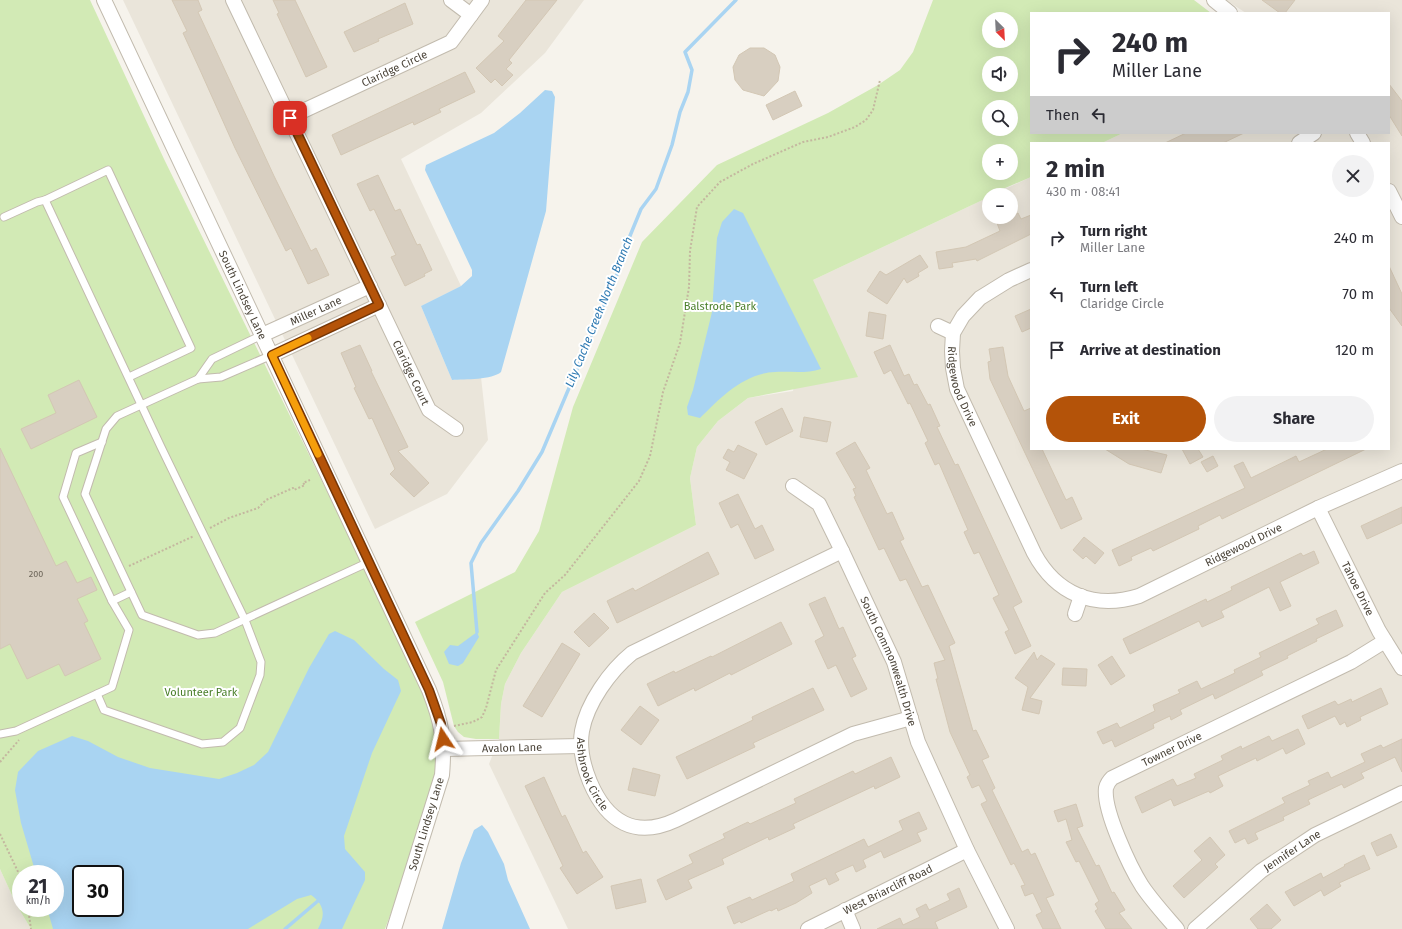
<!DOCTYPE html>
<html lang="en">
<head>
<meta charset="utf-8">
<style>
	body { margin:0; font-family:"Fira Sans",sans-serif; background:#f2f2f3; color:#2b2b33; height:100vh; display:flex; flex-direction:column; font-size:15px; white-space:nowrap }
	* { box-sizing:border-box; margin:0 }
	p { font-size:13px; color:#7c7c81 }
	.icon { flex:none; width:22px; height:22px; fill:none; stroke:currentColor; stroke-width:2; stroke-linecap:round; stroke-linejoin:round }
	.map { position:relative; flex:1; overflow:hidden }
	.sheet { position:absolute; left:1030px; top:142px; width:360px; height:308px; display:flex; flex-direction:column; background:#fff; border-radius:0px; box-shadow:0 4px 16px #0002 }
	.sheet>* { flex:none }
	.top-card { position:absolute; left:1030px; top:12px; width:360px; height:122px; border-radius:0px; box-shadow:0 4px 16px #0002; background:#fff; color:#2b2b33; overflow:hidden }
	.needle { width:26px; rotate:156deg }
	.fabs { position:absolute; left:982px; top:12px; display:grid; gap:8px }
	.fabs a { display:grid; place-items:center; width:36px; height:36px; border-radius:50%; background:#fff; box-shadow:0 4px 16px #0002; font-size:20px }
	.speed { position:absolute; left:12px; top:865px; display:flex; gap:8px; font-size:20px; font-weight:700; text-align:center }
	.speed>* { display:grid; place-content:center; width:52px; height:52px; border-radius:50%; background:#fff; box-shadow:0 4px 16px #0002; line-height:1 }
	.speed small { font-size:10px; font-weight:400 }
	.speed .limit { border:2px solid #111; border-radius:6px; background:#fff; color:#111 }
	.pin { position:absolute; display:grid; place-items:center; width:34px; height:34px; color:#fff; margin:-17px; border-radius:8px; box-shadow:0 2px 6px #0006 }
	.me { position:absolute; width:44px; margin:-22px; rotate:350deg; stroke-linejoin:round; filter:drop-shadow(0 0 3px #0008) }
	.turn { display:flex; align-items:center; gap:14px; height:84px; padding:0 16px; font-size:18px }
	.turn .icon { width:52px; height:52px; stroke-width:2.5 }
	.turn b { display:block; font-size:28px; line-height:34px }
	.then { display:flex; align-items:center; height:38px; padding:0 16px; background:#0003; gap:8px; font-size:15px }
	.round { display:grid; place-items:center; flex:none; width:42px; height:42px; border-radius:21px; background:#f2f2f3 }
	.headline { display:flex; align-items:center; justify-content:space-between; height:68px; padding:0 16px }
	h1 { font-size:24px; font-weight:700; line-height:30px }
	.button { display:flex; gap:8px; margin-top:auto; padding:8px 16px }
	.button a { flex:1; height:46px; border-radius:24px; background:#b45309; color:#fff; font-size:16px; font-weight:700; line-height:46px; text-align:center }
	.button a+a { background:#f2f2f3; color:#2b2b33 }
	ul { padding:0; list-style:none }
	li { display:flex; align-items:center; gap:12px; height:56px; padding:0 16px }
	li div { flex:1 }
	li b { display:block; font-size:15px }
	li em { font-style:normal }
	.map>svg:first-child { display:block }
</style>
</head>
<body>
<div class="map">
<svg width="1402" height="929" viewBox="0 0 1402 929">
	<rect width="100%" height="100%" fill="#f6f3ec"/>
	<g fill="#eae5da">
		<path d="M123,0H584L545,53L481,113L401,159L461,286L421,306L452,380L481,377L488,440L447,494L375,529Z"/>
		<path d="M1226,0H1402V929H568L489,764L499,739L501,704L505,684L521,653L562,592L696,525L690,478L697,447L718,421L748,398L793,391L813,280L989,197V217H1011V195H992L1031,177V449H1389V143H1102L1123,133H1389V13H1246Z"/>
		<path d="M0,869L16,904L31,929H0Z"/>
	</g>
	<g fill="#d2eab5" fill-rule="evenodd">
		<path d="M0,0H90L164,159L441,724L442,775L385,929H31L16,904L0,869ZM21,874H55V908H21ZM81,874H115V908H81Z"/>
		<path d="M933,0H1194L1211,13H1031V133H1123L1102,143H1031V177L989,195V197L813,280L858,377L748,398L718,421L697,447L690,478L696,525L562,592L521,653L505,684L501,704L499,739H476L464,737L458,732L454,726L443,682L415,622L515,572L539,531L573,407L642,242L717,165L828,113L878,85L900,70L913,52ZM989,19H1011V41H989ZM989,63H1011V85H989ZM989,107H1011V129H989ZM989,151H1011V173H989Z"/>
	</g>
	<g fill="#a9d4f2" fill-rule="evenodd">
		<path d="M545,90L552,91L555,97L546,211L501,372C492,380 465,379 452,380L421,306L461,286L472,276V270L425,170L426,165L494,133L520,113Z"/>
		<path d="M734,209L743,213L821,369C806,374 790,371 775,372C744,373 720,398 700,418L688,415L687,407L693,390L712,312L717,238L722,222Z"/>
		<path d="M335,631L354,640L384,669L398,680L401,691L372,753L344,836L345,849L365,872V880L342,929H318C326,915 324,904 311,895L297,899L248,929H53L47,908H55V874H36L21,823L15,790L18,772L38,751L72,736L88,741L118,757L150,768L219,779L237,773L254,765L268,752L309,668L329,634ZM81,874H115V908H81Z"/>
		<path d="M477,632L479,637L463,663L458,666L449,664L444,652L450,645L458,646Z"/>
		<path d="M482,825L488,832L504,864L508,880L530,929H442L461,863L474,830Z"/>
	</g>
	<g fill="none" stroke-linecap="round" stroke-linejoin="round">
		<g stroke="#a9d4f2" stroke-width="3.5">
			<path d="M477,632L471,563L481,543L518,491L542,452L618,272L625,248L641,209L656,189L672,145L680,112L688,92L692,70L685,52L736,0"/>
			<path d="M285,929L319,900"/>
		</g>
	</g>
	<g fill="#d8cfc1" stroke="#d3c7b4">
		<path d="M172,0H198L202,10L198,12L274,176L311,251L316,248L329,275L308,284L291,248L286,251L235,148L200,70L183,33L187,31Z"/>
		<path d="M273,0H295L327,67L306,77L277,14L279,13Z"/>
		<path d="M526,0H557L509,60L512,63L506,69L513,75L502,86L495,79L491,83L476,68L504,41L498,36Z"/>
		<path d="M1262,0H1295L1285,13H1280Z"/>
		<path d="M405,3L413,24L378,39L379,41L354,52L344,32Z"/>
		<path d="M750,48H764L775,55L780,67L778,81L764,96L743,90L735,80L733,67L739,55Z"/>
		<path d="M465,72L475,92L439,109L441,112L414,125L413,122L341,155L332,135Z"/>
		<path d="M1389,84L1402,101V136L1389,115Z"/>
		<path d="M795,91L802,106L773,120L766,105Z"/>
		<path d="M1186,133H1244L1223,143H1165Z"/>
		<path d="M378,175L395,211L400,209L417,245L420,244L432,270L424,274L425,276L405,286L391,257L396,255L374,209L370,211L357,184Z"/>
		<path d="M1018,213L1021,219L1031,215V234L977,261L976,259L952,263L953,267L939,269L936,252L966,247L1000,231L997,223Z"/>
		<path d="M920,255L928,267L918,273L919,276L907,283L904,278L887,304L867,291L880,271L886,275Z"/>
		<path d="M1389,266L1402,294V326L1389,308Z"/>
		<path d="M1031,309V328L1022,332L1015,316Z"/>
		<path d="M869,312L886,315L883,339L866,336Z"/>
		<path d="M360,345L372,371H371L408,447L398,451L429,483L414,497L390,474L395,469L372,418L369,419L354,388L356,387L341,353Z"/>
		<path d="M890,345L904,376L909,374L914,385L917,384L928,405L930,404L940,426L937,427L955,465L958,464L1022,602L1013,607L1031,646L1015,654L1005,632L1009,630L993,598L999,595L979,552L974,554L964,532L968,530L939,463L935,465L925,443L928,441L910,403L908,404L891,370L884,374L874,352Z"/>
		<path d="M1003,347L1008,376L1024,411L1031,408V449H1042L1066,500L1072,497L1082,519L1061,529L990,379L988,362L991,361L989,349Z"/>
		<path d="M79,380L97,417L31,449L21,429L56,413L48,395Z"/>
		<path d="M782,408L793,431L766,445L755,422Z"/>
		<path d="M804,417L831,422L827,442L800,437Z"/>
		<path d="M855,442L870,468L866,470L887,514L892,512L904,539L900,541L922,587L928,585L955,643L949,646L973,731L976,730L989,757L982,760L995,788L992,790L1022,852L1028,849L1031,855L1035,853L1054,895L1046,898L1061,929H1043L1036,915L1042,912L1033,893L1025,896L1021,886L1025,885L1014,863L1011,865L981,804L987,801L979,785L972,788L967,777L970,775L950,732L936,679H938L934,663L945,660L906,579L900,581L884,548L879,550L854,497L856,496L853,489L856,488L836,453Z"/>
		<path d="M738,445L757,454L744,479L726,470L730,462L723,458L728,449L734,452Z"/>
		<path d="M0,448L56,566L66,561L77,583L91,577L97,590L77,599L88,621L84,623L101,659L65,676L59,664L27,679L10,644L0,649Z"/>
		<path d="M1105,449H1141L1167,455L1161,473L1129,464Z"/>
		<path d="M1182,449H1198L1203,457L1190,464Z"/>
		<path d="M1327,449H1366L1222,519L1220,515L1198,526L1199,529L1153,551L1151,548L1131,557L1132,560L1119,566L1112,550L1245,488L1234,466L1243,462L1251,478L1296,456L1299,462Z"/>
		<path d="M1213,456L1218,466L1207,472L1201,462Z"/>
		<path d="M738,494L755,529L762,525L774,550L755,559L738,524L731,528L719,503Z"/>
		<path d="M1402,507V523L1367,539L1361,526Z"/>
		<path d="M1084,537L1104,553L1095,564L1086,556L1083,559L1073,550Z"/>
		<path d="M1314,551L1319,563L1280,582L1291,606L1280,611L1269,587L1221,611L1224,617L1202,627L1199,621L1130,654L1123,639L1206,599L1207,602L1232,590L1231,587L1301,553L1303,556Z"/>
		<path d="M708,552L719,574L617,623L607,601L633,588L635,591Z"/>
		<path d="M825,597L839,629L843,627L856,656L852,658L867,689L851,697L836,665L828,669L815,641L824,636L809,604Z"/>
		<path d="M1336,610L1343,626L1316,639L1317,641L1287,656L1288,658L1261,671L1263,675L1215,699L1213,694L1180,710L1182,714L1171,720L1170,716L1153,724L1154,728L1115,747L1112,740L1103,744L1097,732L1117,723L1120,728L1155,711L1153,705L1180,693L1178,690L1197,681L1201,689L1235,673L1234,670L1261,657L1259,653L1319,624L1316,619Z"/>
		<path d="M594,613L609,628L589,647L574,632Z"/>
		<path d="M781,622L792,644L731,675L730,673L695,691L694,688L658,706L647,684L674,671L675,673L711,656L712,657Z"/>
		<path d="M562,643L580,654L542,717L523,706Z"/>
		<path d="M1034,652L1037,660L1041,655L1055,664L1030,698L1042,701L1039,714L1022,710L1028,687L1015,678Z"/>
		<path d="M1112,656L1125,676L1111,685L1098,665Z"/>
		<path d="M1063,668L1087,669L1086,686L1062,685Z"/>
		<path d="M813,688L824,710L753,743L755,747L687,779L676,757L753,720L752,717Z"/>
		<path d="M1381,688L1388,704L1360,717L1361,720L1347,727L1345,722L1340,725L1335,716L1308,729L1302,716L1335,701L1338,705L1351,699L1352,702Z"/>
		<path d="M640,706L659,720L641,745L621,730Z"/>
		<path d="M1298,729L1305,744L1286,754L1283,748L1257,761L1256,758L1218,776L1223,786L1210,793L1209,791L1174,806L1171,799L1142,813L1135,797L1173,779L1177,786L1196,778L1194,774L1223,760L1221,756L1241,746L1242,749L1269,736L1272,741Z"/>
		<path d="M1402,739V772L1395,757L1361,773L1364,778L1344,788L1342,784L1308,800L1310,804L1283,817L1284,820L1255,833L1258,839L1248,844L1245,838L1235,843L1229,831L1285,803L1282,798L1310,785L1308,781L1328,772L1331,778L1365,762L1361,754L1381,745L1383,748Z"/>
		<path d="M891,757L900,777L875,789L874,786L793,824L795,828L769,840L768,837L722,859L724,864L688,880L692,888L666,900L657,880L693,863L689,855L725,838L723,834L748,822L750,824L796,803L794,799L853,771L855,774Z"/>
		<path d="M633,768L660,775L655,796L628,790Z"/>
		<path d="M544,777L562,817L565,815L583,853L586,851L603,877L577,894L560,868L563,866L525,786Z"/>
		<path d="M1076,804L1083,826L1077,828L1096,866L1099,865L1112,893L1114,892L1125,910L1119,913L1132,929H1106L1095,911L1098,909L1095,904L1099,901L1079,861L1076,862L1066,842L1072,840L1066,819L1058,822L1054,811Z"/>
		<path d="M919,812L927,829L917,833L921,841L884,858L881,851L863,860L866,867L856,872L853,865L835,873L839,880L829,885L826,878L809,886L812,893L796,903L778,911L777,908L771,911L770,910L741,923L740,921L734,924L727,907L750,897L752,900L794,881L791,874L864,839L868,847L903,830L899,821Z"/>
		<path d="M1391,834L1397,847L1377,856L1371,843Z"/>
		<path d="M1210,837L1225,855L1215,864L1218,867L1184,898L1173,886L1202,860L1194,851Z"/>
		<path d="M1364,855L1370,869L1339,883L1341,886L1324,896L1321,890L1294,906L1285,892L1321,873L1323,878L1345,866L1344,865Z"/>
		<path d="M641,879L646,902L616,909L611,886Z"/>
		<path d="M959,888L967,907L935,922L938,929H877L900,918L903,925L920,917L916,909L926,904L929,910L950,900L947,894Z"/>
		<path d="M1267,904L1281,920L1271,929H1258L1250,919Z"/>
	</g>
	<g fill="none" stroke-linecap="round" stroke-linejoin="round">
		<g stroke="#c2bbae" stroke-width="9">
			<g id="lane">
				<path d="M4,217L37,202L45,200"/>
				<path d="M272,355L221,377L198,379L117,416L106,429L85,494L142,615L198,635L215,633L369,562"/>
				<path d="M198,379L212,359L262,335"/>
				<path d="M112,601L131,592"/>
				<path d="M97,694L104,710L202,744L223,742L240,728L260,675L261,662L245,620L161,447L45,200L108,170L191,348L129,377"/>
				<path d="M0,734L16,731L112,687L129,630L112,601L63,497L76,453L102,442"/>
			</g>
		</g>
		<g stroke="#c2bbae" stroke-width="16">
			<g id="street">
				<path id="s1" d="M104,0L429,690C442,723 445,740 442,775L394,929"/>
				<path id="s2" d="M233,0L429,410L456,429"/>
				<path d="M451,0L471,15"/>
				<path d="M1214,0L1230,13"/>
				<path id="s3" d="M290,117L451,42L482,0"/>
				<path d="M1357,133L1363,143"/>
				<path d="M1299,143L1314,133"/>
				<path d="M1389,191L1402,217"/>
				<path id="s4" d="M1031,270L1009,280L980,298L963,316L953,333L952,351L953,368L957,389L1034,553C1056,594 1094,610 1139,596L1318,508L1402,471"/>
				<path d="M938,326L953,333"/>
				<path id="s5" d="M262,335L370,286"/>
				<path d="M272,355L379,305"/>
				<path id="s6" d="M793,486L819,504L842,551L894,662L918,742L967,850L1007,929"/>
				<path id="s7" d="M1318,508L1379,631L1402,668"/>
				<path id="s8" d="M842,551L632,653C610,671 587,703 582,731C579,749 583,765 590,782C607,822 635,839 676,820L853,734L911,718"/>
				<path d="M1075,614L1081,596"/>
				<path id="s9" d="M444,749L580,746"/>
				<path d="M845,910L853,929"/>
				<path id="s10" d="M808,929L967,850"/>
				<path id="s11" d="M1177,929C1165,915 1152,901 1142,886C1130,867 1103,810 1106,788C1107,784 1109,781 1112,778L1351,662L1385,641"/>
				<path id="s12" d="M1195,929L1261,871L1315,835L1402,793"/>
			</g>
		</g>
		<g stroke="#c4b79f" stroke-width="2" stroke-dasharray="2 2" stroke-linecap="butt">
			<path d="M210,528L229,518L258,508L266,500L293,488L294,490L305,485L303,483L310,480"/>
			<path d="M129,566L194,536"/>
			<path d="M454,726L473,722L482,717L486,708L496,670L545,593L565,575L639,481L650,456L663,392L680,343L689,287L690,251L697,207L720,182L753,164L803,142L828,137L855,127L866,120L873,110L880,80"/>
			<path d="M0,762L19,740"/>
			<path d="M0,834L21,878"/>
			<path d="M28,908L31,929"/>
		</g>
		<use href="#lane" stroke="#fff" stroke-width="7"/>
		<use href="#street" stroke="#fff" stroke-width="14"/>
	</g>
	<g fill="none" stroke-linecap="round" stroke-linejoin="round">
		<g stroke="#753606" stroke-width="10">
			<path id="route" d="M290,118L379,305L272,355L429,690L441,724L443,739"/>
		</g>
		<use href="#route" stroke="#b45309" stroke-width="7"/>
		<path stroke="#f59e0b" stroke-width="7" d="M308,338L272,355L318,454"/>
	</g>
	<g text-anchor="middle" stroke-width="4" stroke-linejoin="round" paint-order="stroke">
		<g font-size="9" fill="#6e675b">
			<text x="36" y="577">200</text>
		</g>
		<g font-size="11" fill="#4b4439" stroke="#fff">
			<text dy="4" stroke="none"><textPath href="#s3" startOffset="115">Claridge Circle</textPath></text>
			<text dy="4" stroke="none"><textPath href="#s1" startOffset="326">South Lindsey Lane</textPath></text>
			<text dy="4" stroke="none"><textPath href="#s5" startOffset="59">Miller Lane</textPath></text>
			<text dy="4" stroke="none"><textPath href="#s2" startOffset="413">Claridge Court</textPath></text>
			<text dy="4" stroke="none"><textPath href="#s4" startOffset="158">Ridgewood Drive</textPath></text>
			<text dy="4" stroke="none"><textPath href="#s4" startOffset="581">Ridgewood Drive</textPath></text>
			<text dy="4" stroke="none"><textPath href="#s7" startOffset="90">Tahoe Drive</textPath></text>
			<text dy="4" stroke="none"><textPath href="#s6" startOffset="204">South Commonwealth Drive</textPath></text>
			<text dy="4" stroke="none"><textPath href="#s9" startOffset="68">Avalon Lane</textPath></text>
			<text dy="4" stroke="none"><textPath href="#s11" startOffset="239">Towner Drive</textPath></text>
			<text dy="4" stroke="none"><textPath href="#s8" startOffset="373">Ashbrook Circle</textPath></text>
			<text transform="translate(426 824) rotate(-73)" y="4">South Lindsey Lane</text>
			<text dy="4" stroke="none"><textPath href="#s12" startOffset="125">Jennifer Lane</textPath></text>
			<text dy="4" stroke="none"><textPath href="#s10" startOffset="89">West Briarcliff Road</textPath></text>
		</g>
		<g font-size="11" fill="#4a7f2a" stroke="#fff">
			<text x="720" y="310">Balstrode Park</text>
			<text x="201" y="696">Volunteer Park</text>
		</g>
		<g font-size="12" font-style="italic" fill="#2e7ab2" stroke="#fff">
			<text transform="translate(599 312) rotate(-68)" y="4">Lily Cache Creek North Branch</text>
		</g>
	</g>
</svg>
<div class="fabs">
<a><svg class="needle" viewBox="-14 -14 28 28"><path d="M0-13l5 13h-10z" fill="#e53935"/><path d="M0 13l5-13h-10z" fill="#7c7c81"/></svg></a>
<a><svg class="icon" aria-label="sound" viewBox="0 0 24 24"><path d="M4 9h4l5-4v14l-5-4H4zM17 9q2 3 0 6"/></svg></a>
<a><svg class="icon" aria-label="search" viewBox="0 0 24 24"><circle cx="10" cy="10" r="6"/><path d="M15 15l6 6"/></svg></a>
<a>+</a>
<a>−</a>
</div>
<div class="speed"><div>21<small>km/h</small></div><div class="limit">30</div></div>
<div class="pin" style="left:290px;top:118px;background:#d93025"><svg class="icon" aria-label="arrive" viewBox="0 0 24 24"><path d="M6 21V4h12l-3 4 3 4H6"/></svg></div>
<svg class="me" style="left:443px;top:739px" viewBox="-20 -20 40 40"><path d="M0-17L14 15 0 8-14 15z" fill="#b45309" stroke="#fff" stroke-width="4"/></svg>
<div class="top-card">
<div class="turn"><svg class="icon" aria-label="right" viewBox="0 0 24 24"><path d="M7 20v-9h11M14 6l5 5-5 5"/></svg><div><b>240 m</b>Miller Lane</div></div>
<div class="then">Then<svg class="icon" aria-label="left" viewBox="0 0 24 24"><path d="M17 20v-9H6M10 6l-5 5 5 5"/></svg></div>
</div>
<section class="sheet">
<div class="headline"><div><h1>2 min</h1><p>430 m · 08:41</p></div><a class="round"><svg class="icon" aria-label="close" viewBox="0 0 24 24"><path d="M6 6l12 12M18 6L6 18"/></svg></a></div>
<ul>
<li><svg class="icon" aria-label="right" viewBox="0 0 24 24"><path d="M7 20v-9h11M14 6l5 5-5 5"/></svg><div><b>Turn right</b><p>Miller Lane</p></div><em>240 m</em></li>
<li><svg class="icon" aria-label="left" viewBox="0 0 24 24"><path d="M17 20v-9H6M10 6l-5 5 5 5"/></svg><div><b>Turn left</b><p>Claridge Circle</p></div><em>70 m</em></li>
<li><svg class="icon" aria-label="arrive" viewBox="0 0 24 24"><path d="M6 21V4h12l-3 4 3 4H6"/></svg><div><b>Arrive at destination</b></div><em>120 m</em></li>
</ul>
<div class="button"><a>Exit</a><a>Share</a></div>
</section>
</div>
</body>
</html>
